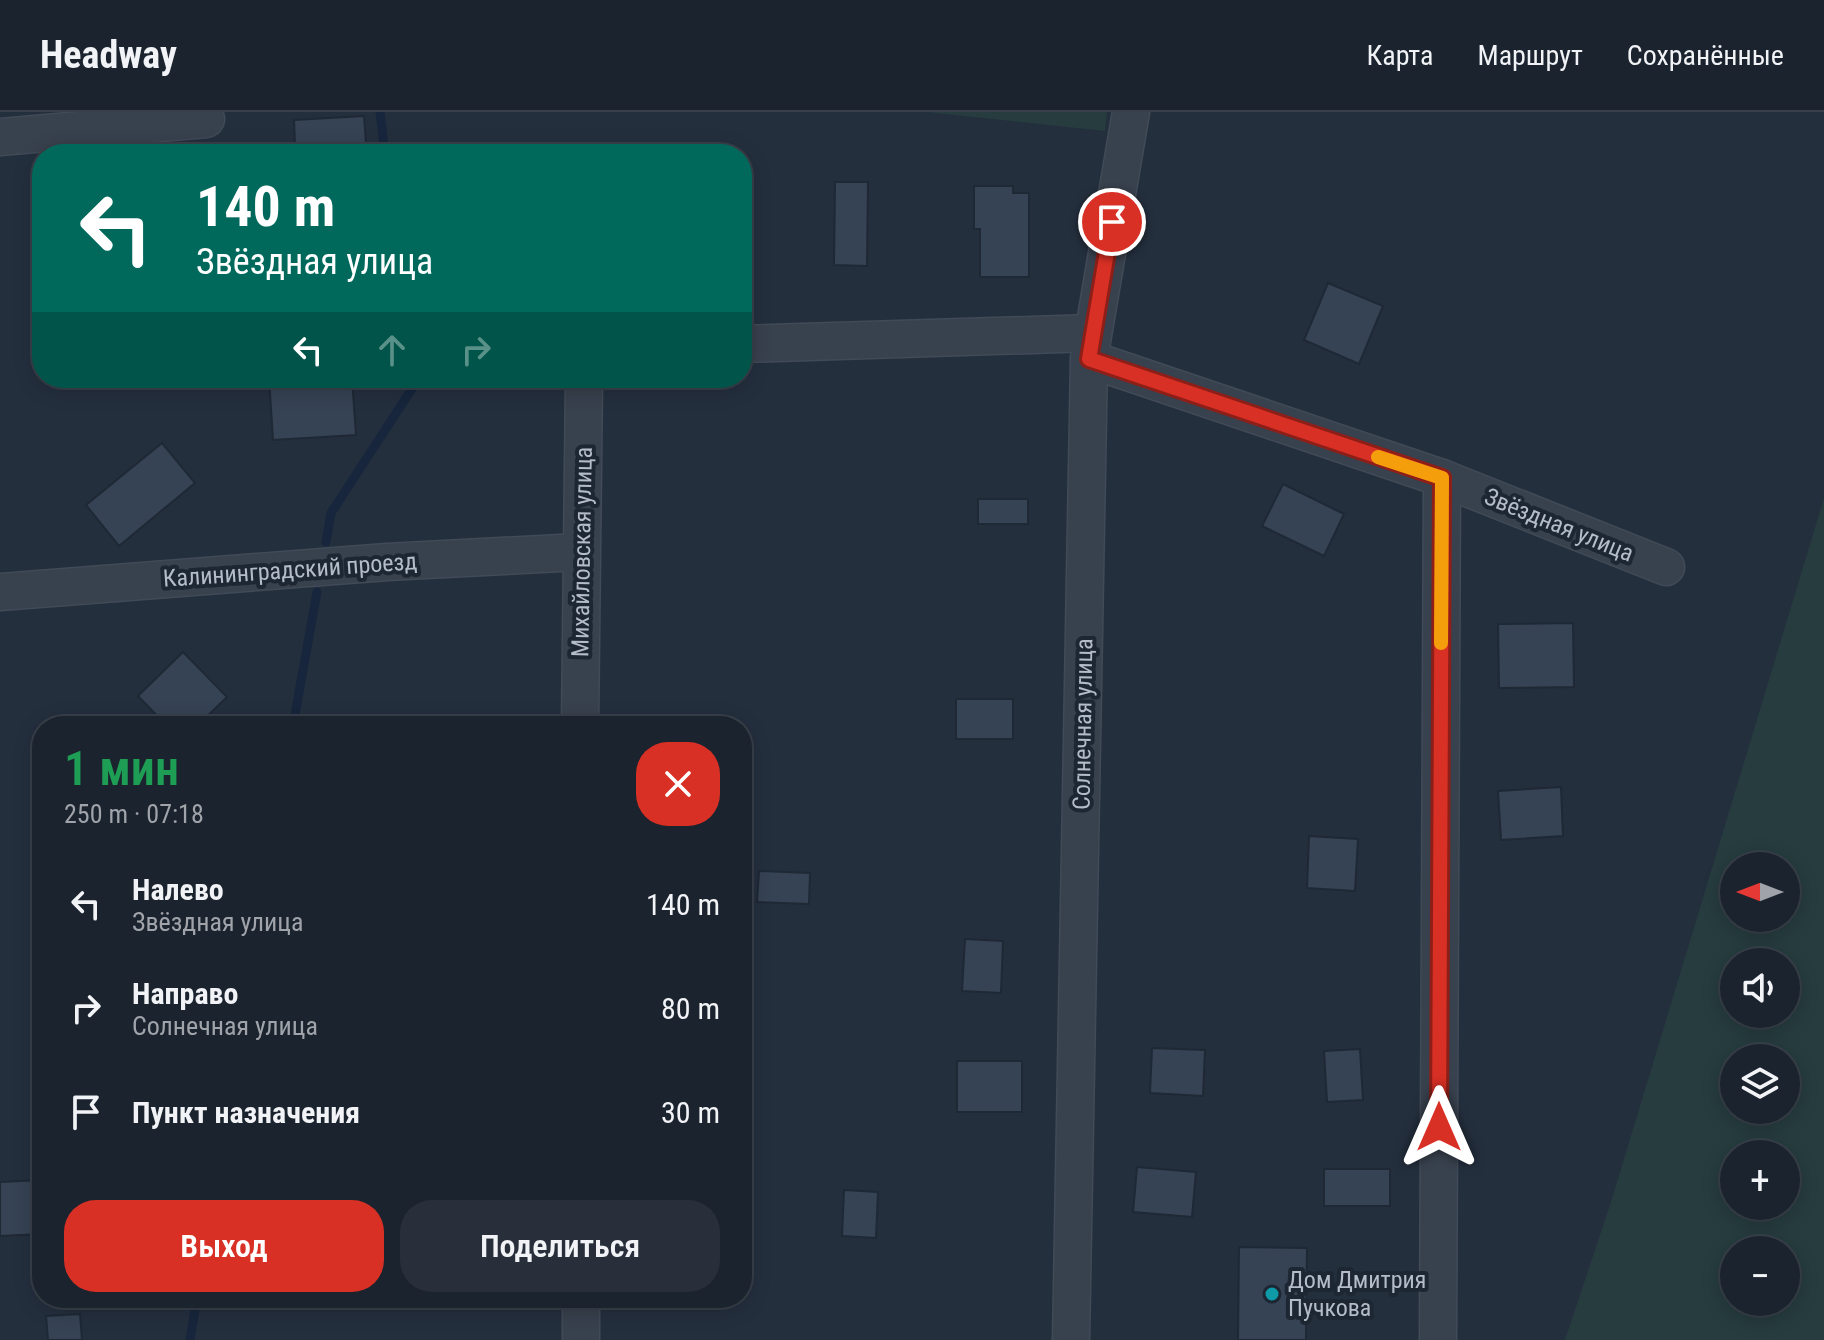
<!DOCTYPE html>
<html lang="ru">
<head>
<meta charset="utf-8">
<style>
	body { margin:0; font-family:"Roboto Condensed",sans-serif; background:#282f3a; color:#f1f3f6; height:100vh; display:flex; flex-direction:column; font-size:30px; white-space:nowrap }
	* { box-sizing:border-box; margin:0 }
	p { font-size:26px; color:#a0a4aa }
	.icon { flex:none; width:44px; height:44px; fill:none; stroke:currentColor; stroke-width:2; stroke-linecap:round; stroke-linejoin:round }
	.map { position:relative; flex:1; overflow:hidden }
	.side { position:absolute; left:32px; top:604px; width:720px; height:592px; display:flex; flex-direction:column; background:#1b232e; border-radius:32px; box-shadow:0 4px 20px #0003,0 0 0 2px #39404a }
	.side>* { flex:none }
	.guide { position:absolute; left:32px; top:32px; width:720px; height:244px; border-radius:32px; box-shadow:0 4px 20px #0003,0 0 0 2px #39404a; background:#00695c; color:#fff; overflow:hidden }
	.needle { width:52px; rotate:270deg }
	.fabs { position:absolute; left:1720px; top:740px; display:grid; gap:16px }
	.fabs a { display:grid; place-items:center; width:80px; height:80px; border-radius:50%; background:#1b232e; box-shadow:0 4px 20px #0003,0 0 0 2px #39404a; font-size:40px }
	.pin { position:absolute; display:grid; place-items:center; width:68px; height:68px; color:#fff; margin:-34px; border:4px solid #fff; border-radius:50%; box-shadow:0 2px 8px #0007 }
	.me { position:absolute; width:88px; margin:-44px; rotate:0deg; stroke-linejoin:round; filter:drop-shadow(0 0 6px #0008) }
	.turn { display:flex; align-items:center; gap:28px; height:168px; padding:0 32px; font-size:36px }
	.turn .icon { width:104px; height:104px; stroke-width:2.5 }
	.turn b { display:block; font-size:56px; line-height:68px }
	.lanes { display:flex; align-items:center; height:76px; padding:0 32px; background:#0003; justify-content:center; gap:40px; direction:ltr }
	.lanes .off { opacity:.35 }
	.round { display:grid; place-items:center; flex:none; width:84px; height:84px; border-radius:32px; background:#282f3a }
	.summary { display:flex; align-items:center; justify-content:space-between; height:136px; padding:0 32px }
	h1 { font-size:48px; font-weight:600; line-height:60px; color:#1e9e55 }
	.primary-button { display:flex; gap:16px; margin-top:auto; padding:16px 32px }
	.primary-button a { flex:1; height:92px; border-radius:32px; background:#d93025; color:#fff; font-size:32px; font-weight:600; line-height:92px; text-align:center }
	.primary-button a+a { background:#282f3a; color:#f1f3f6 }
	ul { padding:0; list-style:none }
	li { display:flex; align-items:center; gap:24px; height:104px; padding:0 32px }
	li div { flex:1 }
	li b { display:block; font-size:30px }
	li em { font-style:normal }
	header { display:flex; align-items:center; gap:48px; box-sizing:border-box; height:112px; padding:0 40px; background:#1b232e; border-bottom:2px solid #39404a }
	header strong { font-size:38px }
	nav { display:flex; gap:44px; margin-inline-start:auto; font-size:28px }
	.map>svg:first-child { display:block }
</style>
</head>
<body>
<header>
<strong>Headway</strong>
<nav><a>Карта</a><a>Маршрут</a><a>Сохранённые</a></nav>
</header>
<div class="map">
<svg width="1824" height="1228" viewBox="0 0 1824 1228">
	<rect width="100%" height="100%" fill="#242f3e"/>
	<g fill="#263c3f" fill-rule="evenodd">
		<path d="M927,0H1107L1105,19Z"/>
		<path d="M1824,386V1228H1565L1611,1090ZM1734,754H1786V806H1734ZM1734,850H1786V902H1734ZM1734,946H1786V998H1734ZM1734,1042H1786V1094H1734ZM1734,1138H1786V1190H1734Z"/>
	</g>
	<g fill="none" stroke-linecap="round" stroke-linejoin="round">
		<g stroke="#17263c" stroke-width="9">
			<path d="M380,0L385,42"/>
			<path d="M326,430L331,401L415,272L414,266"/>
			<path d="M293,614L317,480"/>
			<path d="M190,1228L197,1186"/>
		</g>
	</g>
	<g fill="#364354" stroke="#1f2835" stroke-width="2">
		<path d="M364,4L366,31H359V42H316L315,33L295,35L294,8Z"/>
		<path d="M835,70H868L867,154L834,153Z"/>
		<path d="M974,74H1013V81H1029V165H980V117H974Z"/>
		<path d="M1328,171L1383,194L1359,252L1304,228Z"/>
		<path d="M269,266H352L356,323L273,328Z"/>
		<path d="M162,331L195,371L119,434L86,393Z"/>
		<path d="M1283,372L1344,402L1324,444L1262,414Z"/>
		<rect x="978" y="387" width="50" height="25"/>
		<path d="M1573,511L1574,575L1499,576L1498,512Z"/>
		<path d="M183,540L227,585L197,614H167L138,584Z"/>
		<rect x="956" y="587" width="57" height="40"/>
		<path d="M1561,675L1563,724L1501,728L1498,679Z"/>
		<path d="M1309,724L1358,727L1355,779L1307,776Z"/>
		<path d="M759,759L810,761L809,792L757,790Z"/>
		<path d="M965,827L1003,829L1001,881L962,879Z"/>
		<path d="M1152,936L1205,938L1203,984L1150,981Z"/>
		<path d="M1360,937L1363,988L1327,990L1324,939Z"/>
		<rect x="957" y="949" width="65" height="51"/>
		<path d="M1137,1055L1196,1060L1192,1105L1133,1100Z"/>
		<rect x="1324" y="1057" width="66" height="37"/>
		<path d="M42,1068V1122L0,1124V1070Z"/>
		<path d="M844,1078L878,1080L876,1126L842,1124Z"/>
		<path d="M1239,1135L1307,1136L1306,1228H1238Z"/>
		<path d="M80,1202L82,1228H48L46,1204Z"/>
	</g>
	<g fill="none" stroke-linecap="round" stroke-linejoin="round">
		<g stroke="#414a57" stroke-width="39">
			<g id="minor">
				<path d="M0,25L206,7"/>
				<path d="M742,232L1092,221"/>
				<path d="M1089,247L1442,366L1666,455"/>
				<path d="M0,480L387,450L580,440"/>
				<path d="M580,614L584,266"/>
				<path d="M581,1186V1228"/>
				<path d="M1071,1228L1089,247L1131,0"/>
				<path d="M1438,1228L1442,366"/>
			</g>
		</g>
		<use href="#minor" stroke="#38414e" stroke-width="36"/>
	</g>
	<g fill="none" stroke-linecap="round" stroke-linejoin="round">
		<g stroke="#8d1f18" stroke-width="20">
			<path id="route" d="M1112,110L1089,247L1442,366L1439,1015"/>
		</g>
		<use href="#route" stroke="#d93025" stroke-width="14"/>
		<path stroke="#f59e0b" stroke-width="14" d="M1378,345L1442,366L1441,531"/>
	</g>
	<circle fill="#0f9aa8" stroke="#1d2633" stroke-width="3" cx="1272" cy="1182" r="8"/>
	<g text-anchor="middle" stroke-width="8" stroke-linejoin="round" paint-order="stroke">
		<g font-size="24" fill="#b4bcc9" stroke="#1d2633">
			<text transform="translate(1559 413) rotate(22)" y="8">Звёздная улица</text>
			<text transform="translate(582 440) rotate(-89)" y="8">Михайловская улица</text>
			<text transform="translate(290 458) rotate(-4)" y="8">Калининградский проезд</text>
			<text transform="translate(1083 612) rotate(-89)" y="8">Солнечная улица</text>
		</g>
		<g font-size="24" fill="#b4bcc9" stroke="#1d2633" text-anchor="start">
			<text x="1288" y="1176">Дом Дмитрия<tspan x="1288" dy="28">Пучкова</tspan></text>
		</g>
	</g>
</svg>
<div class="fabs">
<a><svg class="needle" viewBox="-14 -14 28 28"><path d="M0-13l5 13h-10z" fill="#e53935"/><path d="M0 13l5-13h-10z" fill="#a0a4aa"/></svg></a>
<a><svg class="icon" aria-label="sound" viewBox="0 0 24 24"><path d="M4 9h4l5-4v14l-5-4H4zM17 9q2 3 0 6"/></svg></a>
<a><svg class="icon" aria-label="layers" viewBox="0 0 24 24"><path d="M12 4l9 5-9 5-9-5zM3 14l9 5 9-5"/></svg></a>
<a>+</a>
<a>−</a>
</div>
<div class="pin" style="left:1112px;top:110px;background:#d93025"><svg class="icon" aria-label="arrive" viewBox="0 0 24 24"><path d="M6 21V4h12l-3 4 3 4H6"/></svg></div>
<svg class="me" style="left:1439px;top:1015px" viewBox="-20 -20 40 40"><path d="M0-17L14 15 0 8-14 15z" fill="#d93025" stroke="#fff" stroke-width="4"/></svg>
<div class="guide">
<div class="turn"><svg class="icon" aria-label="left" viewBox="0 0 24 24"><path d="M17 20v-9H6M10 6l-5 5 5 5"/></svg><div><b>140 m</b>Звёздная улица</div></div>
<div class="lanes"><svg class="icon" aria-label="left" viewBox="0 0 24 24"><path d="M17 20v-9H6M10 6l-5 5 5 5"/></svg><svg class="icon off" aria-label="ahead" viewBox="0 0 24 24"><path d="M12 20V5M6 11l6-6 6 6"/></svg><svg class="icon off" aria-label="right" viewBox="0 0 24 24"><path d="M7 20v-9h11M14 6l5 5-5 5"/></svg></div>
</div>
<section class="side">
<div class="summary"><div><h1>1 мин</h1><p>250 m · 07:18</p></div><a class="round" style="background:#d93025;color:#fff"><svg class="icon" aria-label="close" viewBox="0 0 24 24"><path d="M6 6l12 12M18 6L6 18"/></svg></a></div>
<ul>
<li><svg class="icon" aria-label="left" viewBox="0 0 24 24"><path d="M17 20v-9H6M10 6l-5 5 5 5"/></svg><div><b>Налево</b><p>Звёздная улица</p></div><em>140 m</em></li>
<li><svg class="icon" aria-label="right" viewBox="0 0 24 24"><path d="M7 20v-9h11M14 6l5 5-5 5"/></svg><div><b>Направо</b><p>Солнечная улица</p></div><em>80 m</em></li>
<li><svg class="icon" aria-label="arrive" viewBox="0 0 24 24"><path d="M6 21V4h12l-3 4 3 4H6"/></svg><div><b>Пункт назначения</b></div><em>30 m</em></li>
</ul>
<div class="primary-button"><a>Выход</a><a>Поделиться</a></div>
</section>
</div>
</body>
</html>
